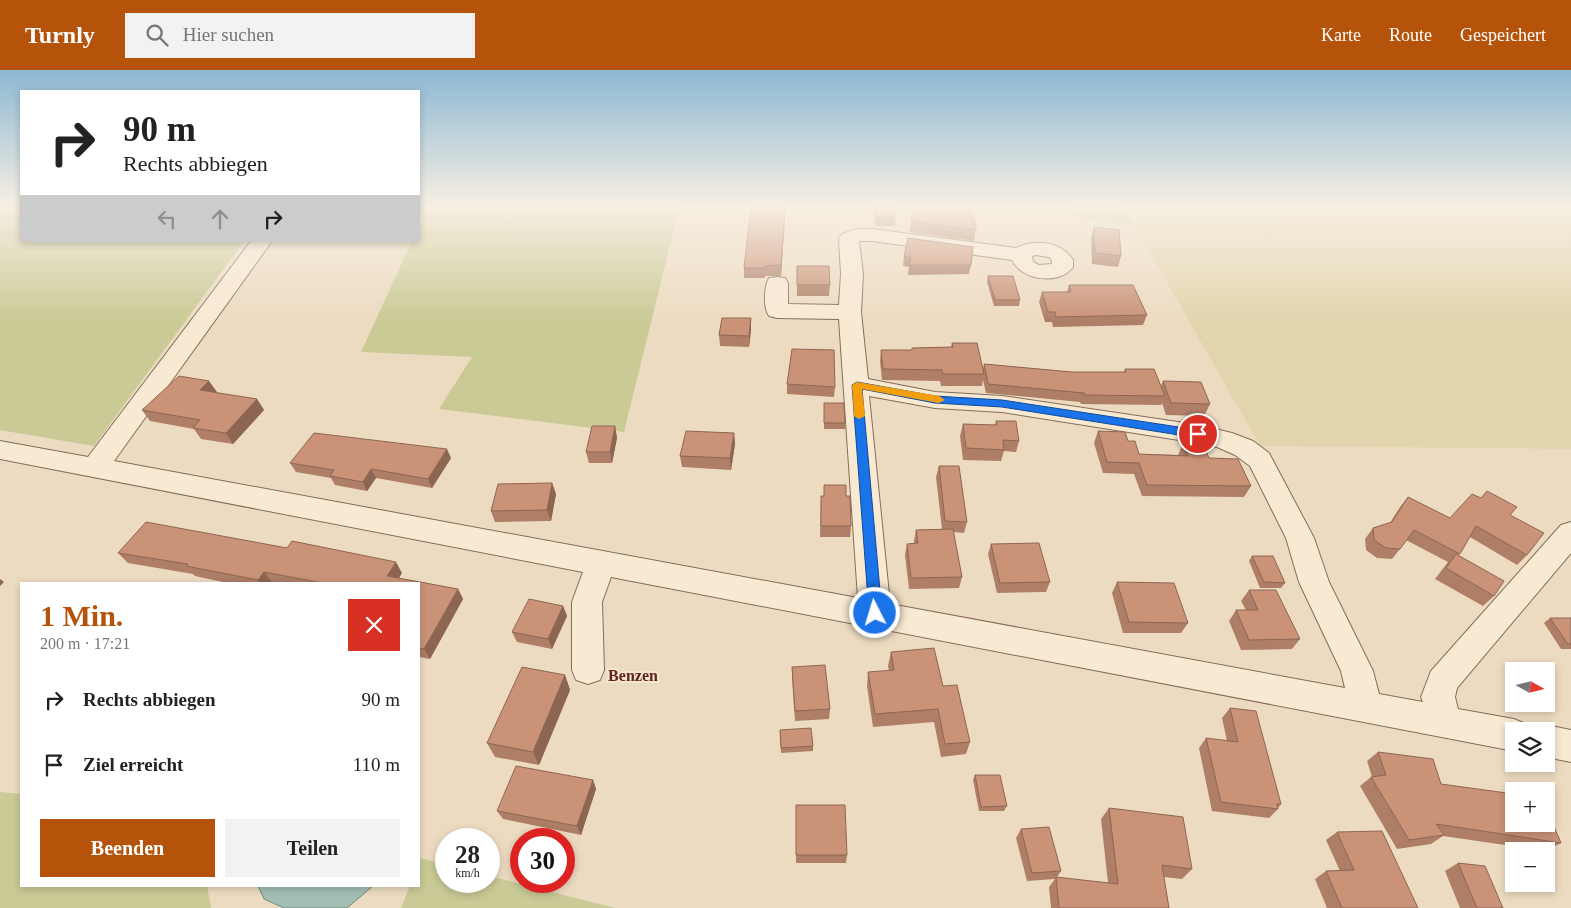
<!DOCTYPE html>
<html lang="de">
<head>
<meta charset="utf-8">
<style>
	body { margin:0; font-family:"Times New Roman",serif; background:#f2f2f2; color:#222; height:100vh; display:flex; flex-direction:column; font-size:19px; white-space:nowrap }
	* { box-sizing:border-box; margin:0 }
	p { font-size:16px; color:#767676 }
	.icon { flex:none; width:28px; height:28px; fill:none; stroke:currentColor; stroke-width:2; stroke-linecap:round; stroke-linejoin:round }
	.map { position:relative; flex:1; overflow:hidden }
	.sheet { position:absolute; left:20px; top:512px; width:400px; height:305px; display:flex; flex-direction:column; background:#fff; border-radius:0px; box-shadow:0 2px 8px #0003 }
	.sheet>* { flex:none }
	.banner { position:absolute; left:20px; top:20px; width:400px; height:152px; border-radius:0px; box-shadow:0 2px 8px #0003; background:#fff; color:#222; overflow:hidden }
	.needle { width:32px; rotate:98deg }
	.fabs { position:absolute; left:1505px; top:592px; display:grid; gap:10px }
	.fabs a { display:grid; place-items:center; width:50px; height:50px; border-radius:0px; background:#fff; box-shadow:0 2px 8px #0003; font-size:25px }
	.speed { position:absolute; left:435px; top:758px; display:flex; gap:10px; font-size:25px; font-weight:700; text-align:center }
	.speed>* { display:grid; place-content:center; width:65px; height:65px; border-radius:50%; background:#fff; box-shadow:0 2px 8px #0003; line-height:1 }
	.speed small { font-size:12px; font-weight:400 }
	.speed .limit { border:8px solid #d22; background:#fff; color:#111 }
	.pin { position:absolute; display:grid; place-items:center; width:42px; height:42px; color:#fff; margin:-21px; border:2px solid #fff; border-radius:50%; box-shadow:0 1px 5px #0007 }
	.me { position:absolute; width:55px; margin:-28px; rotate:355deg; stroke-linejoin:round; filter:drop-shadow(0 0 4px #0008) }
	.turn { display:flex; align-items:center; gap:18px; height:105px; padding:0 20px; font-size:22px }
	.turn .icon { width:65px; height:65px; stroke-width:2.5 }
	.turn b { display:block; font-size:35px; line-height:42px }
	.lanes { display:flex; align-items:center; height:48px; padding:0 20px; background:#0003; justify-content:center; gap:25px; direction:ltr }
	.lanes .off { opacity:.35 }
	.round { display:grid; place-items:center; flex:none; width:52px; height:52px; border-radius:0px; background:#f2f2f2 }
	.summary { display:flex; align-items:center; justify-content:space-between; height:85px; padding:0 20px }
	h1 { font-size:30px; font-weight:800; line-height:38px; color:#b45309 }
	.primary-button { display:flex; gap:10px; margin-top:auto; padding:10px 20px }
	.primary-button a { flex:1; height:58px; border-radius:0px; background:#b45309; color:#fff; font-size:20px; font-weight:800; line-height:58px; text-align:center }
	.primary-button a+a { background:#f2f2f2; color:#222 }
	ul { padding:0; list-style:none }
	li { display:flex; align-items:center; gap:15px; height:65px; padding:0 20px }
	li div { flex:1 }
	li b { display:block; font-size:19px }
	li em { font-style:normal }
	header { display:flex; align-items:center; gap:30px; box-sizing:border-box; height:70px; padding:0 25px; background:#b45309; color:#fff }
	header strong { font-size:24px }
	nav { display:flex; gap:28px; margin-inline-start:auto; font-size:18px }
	.search { width:350px; height:45px; background:#f2f2f2; display:flex; align-items:center; gap:12px; box-sizing:border-box; padding:0 18px; border-radius:0px; color:#767676; font-size:19px }
	.map>svg:first-child { display:block }
</style>
</head>
<body>
<header>
<strong>Turnly</strong>
<div class="search"><svg class="icon" aria-label="search" viewBox="0 0 24 24"><circle cx="10" cy="10" r="6"/><path d="M15 15l6 6"/></svg>Hier suchen</div>
<nav><a>Karte</a><a>Route</a><a>Gespeichert</a></nav>
</header>
<div class="map">
<svg width="1571" height="838" viewBox="0 0 1571 838">
	<rect width="100%" height="100%" fill="#eddbc1"/>
	<path fill="#e2d5ae" d="M1123,135H1571V379L1260,376Z"/>
	<g fill="#c9ca95">
		<path d="M0,135H21V171H244L94,376L0,360Z"/>
		<path d="M429,135H680L624,362L439,339L472,287L361,282L412,171H419V157Z"/>
		<path d="M1068,135H1123L1134,156L1075,147Z"/>
		<path d="M0,722L21,724V816H207L211,838H0Z"/>
		<path d="M420,788L446,795V811H489V806L615,838H401L410,816H419Z"/>
	</g>
	<path fill="#a3bfb4" stroke="#6b8c81" d="M258,816H373L347,838H284L264,829Z"/>
	<g fill="none" stroke-linecap="round" stroke-linejoin="round">
		<g stroke="#856c59" stroke-width="2">
			<g id="minor">
				<path d="M856,159H872L1016,178C1035,169 1061,171 1073,190V197C1059,216 1021,210 1012,190L872,171H859L863,204L861,242L868,309L935,322L1002,326L1198,355L1232,363L1253,371L1269,383L1314,468L1329,512L1373,601L1379,624L1423,632L1421,627L1431,601L1561,455L1571,452V483L1457,618L1455,627L1458,639L1514,649L1526,654L1530,661H1514V681L611,507L602,532L604,600L600,610L588,614L576,610L572,600V532L583,502L0,389V371L88,387L251,171H272L114,391L858,528L839,249L777,248L769,246C763,238 764,217 769,208L777,207L785,208L788,213V234L839,235L841,204L839,168L842,164ZM1036,185L1049,187L1052,191V194L1039,195L1033,192L1032,186ZM869,326L935,338L1002,342L1198,373L1217,377L1235,385L1250,396L1286,468L1299,512L1341,601L1345,618L890,534Z"/>
				<path d="M1546,655L1571,660V692L1546,687V661H1533Z"/>
			</g>
		</g>
		<path stroke="#856c59" stroke-width="2.5" stroke-dasharray="3 2" stroke-linecap="butt" d="M0,137L21,136"/>
		<use href="#minor" fill="#f8e9d3" fill-rule="evenodd"/>
	</g>
	<g fill="#ae7e66">
		<path d="M781,135V137L785,147L781,206H765V208H744V198Z"/>
		<path d="M873,135H895L896,146L895,156H875Z"/>
		<path d="M911,151L976,156L974,171L910,162Z"/>
		<path d="M1094,157L1121,186L1118,197L1092,194L1091,168Z"/>
		<path d="M904,187L971,195L969,204L908,205L909,197L903,196Z"/>
		<path d="M797,196L830,215L829,226H797Z"/>
		<path d="M988,206L1020,230L1019,236H994L987,212Z"/>
		<path d="M1069,215L1147,245L1143,255L1053,257L1052,252H1045L1039,232L1042,222H1067Z"/>
		<path d="M751,248V260L749,277L720,276L719,265Z"/>
		<path d="M952,273L983,298L984,294L1072,302H1124L1125,299L1161,316L1163,311L1210,334L1204,346L1166,345L1162,333L1161,335L1081,334L1080,332L986,323L983,310L982,316H941L940,311L882,310L880,291L881,280H912V278L951,277Z"/>
		<path d="M209,311L216,323L257,329L264,340L233,374L201,369L194,359L150,351L142,340Z"/>
		<path d="M787,314L835,317L834,327L787,324Z"/>
		<path d="M824,333L845,353V359H824Z"/>
		<path d="M996,351L1019,371L1016,382L1004,381L1001,391L963,390L960,366L963,354L995,355Z"/>
		<path d="M615,356L617,368L612,393H589L586,382Z"/>
		<path d="M1098,361L1128,371L1139,384L1178,385L1183,374L1209,388L1251,416L1244,427L1142,426L1134,404L1103,403L1094,373Z"/>
		<path d="M734,363L735,374L731,400L682,397L680,386Z"/>
		<path d="M451,388L432,418L376,408L367,421L335,415L331,408L296,402L290,393Z"/>
		<path d="M939,396L967,452L964,463L953,462L962,507L959,518L909,519L905,485L907,474H914V471L916,460L942,459L936,407Z"/>
		<path d="M552,413L556,424L551,451L495,452L491,441Z"/>
		<path d="M824,415L846,426L851,456L850,467H820L821,426H824Z"/>
		<path d="M1408,427L1450,448L1510,445L1527,485L1517,495L1470,467L1458,486L1494,526L1483,536L1435,509L1448,492L1406,470L1400,479L1392,489L1377,488L1366,480L1365,469L1373,458L1390,453L1400,437Z"/>
		<path d="M991,474L1050,512L1046,522L997,523L988,484Z"/>
		<path d="M118,483L402,503L399,508L458,519L463,529L430,589L419,587V514H282L272,512L271,514H232L195,506L193,504L128,493Z"/>
		<path d="M1252,486L1285,513L1281,518H1260L1249,491Z"/>
		<path d="M1117,512L1188,553L1181,563H1123L1112,523Z"/>
		<path d="M1249,520L1300,569L1292,579L1241,580L1229,551L1236,540H1246L1241,531Z"/>
		<path d="M563,536L567,546L552,579L517,572L512,562Z"/>
		<path d="M1550,548H1571V579H1561L1544,553Z"/>
		<path d="M891,582L943,616L970,672L966,684L941,687L934,652L873,657L867,616L868,602L889,601L888,596Z"/>
		<path d="M792,597L830,639L829,649L795,651L792,607Z"/>
		<path d="M565,605L570,620L539,695L495,687L487,673Z"/>
		<path d="M1230,638L1281,734L1278,738V739L1269,748L1212,741L1199,678L1206,668L1227,671L1222,648Z"/>
		<path d="M780,660L813,676V681L781,683Z"/>
		<path d="M1378,682L1441,714L1561,773L1546,781L1443,766L1431,774L1397,779L1360,716L1371,707H1372L1367,691Z"/>
		<path d="M975,705L1007,736L1004,741H979L973,710Z"/>
		<path d="M593,710L596,719L581,765L503,749L497,741Z"/>
		<path d="M796,735L847,785L846,793H796Z"/>
		<path d="M1109,738L1192,799L1182,809L1164,807L1169,838H1051L1049,817L1055,809L1027,811L1016,768L1021,759L1061,801L1057,807L1108,813L1101,749Z"/>
		<path d="M1337,762L1418,838H1327L1315,809L1326,801H1340L1326,770Z"/>
		<path d="M1458,793L1503,838H1460L1445,801Z"/>
	</g>
	<g fill="#8d6653">
		<path d="M785,137V147L781,206V195Z"/>
		<path d="M751,248V260L749,277V266Z"/>
		<path d="M209,311L217,322L207,332L200,320Z"/>
		<path d="M257,329L264,340L233,374L226,363Z"/>
		<path d="M615,356L617,368L612,393L610,382Z"/>
		<path d="M734,363L735,374L731,400L730,388Z"/>
		<path d="M447,379L451,388L432,418L428,409Z"/>
		<path d="M371,399L376,408L367,421L363,412Z"/>
		<path d="M552,413L556,424L551,451L547,440Z"/>
		<path d="M396,492L402,503L395,514L387,506Z"/>
		<path d="M264,502L272,512L271,514H260L258,510Z"/>
		<path d="M0,509L4,512L0,516Z"/>
		<path d="M458,519L463,529L430,589L424,579Z"/>
		<path d="M563,536L567,546L552,579L548,569Z"/>
		<path d="M565,605L570,620L539,695L533,682Z"/>
		<path d="M593,710L596,719L581,765L577,756Z"/>
	</g>
	<g fill="#ca9277" stroke="#8d6653">
		<path d="M756,135H780V137H785L781,195L765,196V198H744L751,137H755Z"/>
		<path d="M875,135H895L896,146H876Z"/>
		<path d="M913,140L972,142L976,156V160L911,151Z"/>
		<path d="M1094,157L1119,160L1121,186L1095,183Z"/>
		<path d="M908,168L973,177L971,195H909L911,187H904Z"/>
		<path d="M797,196H829L830,215H797Z"/>
		<path d="M988,206H1013L1020,230H995Z"/>
		<path d="M1069,215H1133L1147,245L1056,247L1055,242H1048L1042,222H1071Z"/>
		<path d="M722,248H751L749,266L719,265Z"/>
		<path d="M952,273H977L984,304H943L942,300L883,299L881,280H912V278L953,277Z"/>
		<path d="M792,279L834,280L835,317L787,314Z"/>
		<path d="M984,294L1072,302H1126L1125,299H1154L1165,326L1084,325V323L988,314Z"/>
		<path d="M179,306L209,311L200,320L257,329L226,363L193,358L200,350L142,340Z"/>
		<path d="M1163,311L1201,312L1210,334L1171,333Z"/>
		<path d="M824,333H844L845,353H824Z"/>
		<path d="M996,351H1016L1019,371L1003,370L1004,380L966,378L963,354L997,355Z"/>
		<path d="M592,356H615L610,382H586Z"/>
		<path d="M686,361L734,363L730,388L680,386Z"/>
		<path d="M1098,361L1125,362L1128,371H1135L1139,384L1188,386L1183,374H1203L1209,388L1238,389L1251,416L1147,415L1139,393L1107,392Z"/>
		<path d="M314,363L447,379L428,409L371,399L363,412L330,406L334,400L290,393Z"/>
		<path d="M939,396H959L967,452L945,451Z"/>
		<path d="M552,413L547,440L491,441L498,414Z"/>
		<path d="M824,415H846V426H850L851,456H821V426H824Z"/>
		<path d="M1487,421L1517,437L1510,445L1544,463L1527,485L1476,456L1460,484L1414,460L1400,479L1386,478L1374,470L1373,458L1392,452L1408,427L1450,448L1472,424L1481,428Z"/>
		<path d="M146,452L287,478L292,471L396,492L387,506L458,519L424,579L419,578V514H328L264,502L258,510L186,496L188,494L118,483Z"/>
		<path d="M953,459L962,507L911,508L907,474L918,473L916,460Z"/>
		<path d="M1039,473L1050,512L1000,513L991,474Z"/>
		<path d="M1456,484L1504,511L1494,526L1446,498Z"/>
		<path d="M1252,486H1273L1285,513L1264,512Z"/>
		<path d="M1117,512L1174,513L1188,553L1129,552Z"/>
		<path d="M1249,520H1276L1300,569L1249,570L1236,540H1258Z"/>
		<path d="M529,529L563,536L548,569L512,562Z"/>
		<path d="M1550,548H1571V574H1568Z"/>
		<path d="M934,578L943,616L957,615L970,672L945,674L938,639L875,644L868,602L894,600L891,582Z"/>
		<path d="M825,595L830,639L795,641L792,597Z"/>
		<path d="M522,597L565,605L533,682L487,673Z"/>
		<path d="M1230,638L1256,641L1281,734H1277L1278,739L1221,732L1206,668L1238,672Z"/>
		<path d="M811,658L813,676L781,678L780,660Z"/>
		<path d="M1378,682L1433,689L1441,714L1514,724V754H1546V738L1561,773L1436,754L1444,765L1409,770L1371,707L1386,705Z"/>
		<path d="M516,696L593,710L577,756L497,741Z"/>
		<path d="M975,705H1000L1007,736L981,737Z"/>
		<path d="M796,735H845L847,785H796Z"/>
		<path d="M1109,738L1183,747L1192,799L1162,795L1169,838H1059L1056,807L1118,814Z"/>
		<path d="M1049,757L1061,801L1032,803L1021,759Z"/>
		<path d="M1382,761L1418,838H1342L1326,801L1354,800L1337,762Z"/>
		<path d="M1458,793L1485,796L1503,838H1477Z"/>
	</g>
	<linearGradient id="sky" x2="0" y2="1"><stop stop-color="#8cb8d3"/><stop offset="0.54" stop-color="#f7efe3"/><stop offset="1" stop-color="#f7efe3" stop-opacity="0"/></linearGradient>
	<rect width="1571" height="252" fill="url(#sky)"/>
	<path fill="#1a73e8" stroke="#114b97" d="M857,312L935,326L1002,330L1198,360L1203,364L1198,368L1002,337L935,333L862,319L882,543L880,547L875,549L871,547L869,543L852,315Z"/>
	<path fill="#f59e0b" d="M857,312L939,326L945,330L939,333L862,319L865,346L859,349L854,346L852,315Z"/>
	<g text-anchor="middle" stroke-width="4" stroke-linejoin="round" paint-order="stroke">
		<g font-size="16" font-weight="bold" fill="#61251d" stroke="#f4e6d0">
			<text x="633" y="611">Benzen</text>
		</g>
	</g>
</svg>
<div class="fabs">
<a><svg class="needle" viewBox="-14 -14 28 28"><path d="M0-13l5 13h-10z" fill="#e53935"/><path d="M0 13l5-13h-10z" fill="#767676"/></svg></a>
<a><svg class="icon" aria-label="layers" viewBox="0 0 24 24"><path d="M12 4l9 5-9 5-9-5zM3 14l9 5 9-5"/></svg></a>
<a>+</a>
<a>−</a>
</div>
<div class="speed"><div>28<small>km/h</small></div><div class="limit">30</div></div>
<div class="pin" style="left:1198px;top:364px;background:#d93025"><svg class="icon" aria-label="arrive" viewBox="0 0 24 24"><path d="M6 21V4h12l-3 4 3 4H6"/></svg></div>
<svg class="me" style="left:875px;top:543px" viewBox="-20 -20 40 40"><circle r="17" fill="#1a73e8" stroke="#fff" stroke-width="3"/><path d="M0-11L8 9 0 5-8 9z" fill="#fff"/></svg>
<div class="banner">
<div class="turn"><svg class="icon" aria-label="right" viewBox="0 0 24 24"><path d="M7 20v-9h11M14 6l5 5-5 5"/></svg><div><b>90 m</b>Rechts abbiegen</div></div>
<div class="lanes"><svg class="icon off" aria-label="left" viewBox="0 0 24 24"><path d="M17 20v-9H6M10 6l-5 5 5 5"/></svg><svg class="icon off" aria-label="ahead" viewBox="0 0 24 24"><path d="M12 20V5M6 11l6-6 6 6"/></svg><svg class="icon" aria-label="right" viewBox="0 0 24 24"><path d="M7 20v-9h11M14 6l5 5-5 5"/></svg></div>
</div>
<section class="sheet">
<div class="summary"><div><h1>1 Min.</h1><p>200 m · 17:21</p></div><a class="round" style="background:#d93025;color:#fff"><svg class="icon" aria-label="close" viewBox="0 0 24 24"><path d="M6 6l12 12M18 6L6 18"/></svg></a></div>
<ul>
<li><svg class="icon" aria-label="right" viewBox="0 0 24 24"><path d="M7 20v-9h11M14 6l5 5-5 5"/></svg><div><b>Rechts abbiegen</b></div><em>90 m</em></li>
<li><svg class="icon" aria-label="arrive" viewBox="0 0 24 24"><path d="M6 21V4h12l-3 4 3 4H6"/></svg><div><b>Ziel erreicht</b></div><em>110 m</em></li>
</ul>
<div class="primary-button"><a>Beenden</a><a>Teilen</a></div>
</section>
</div>
</body>
</html>
